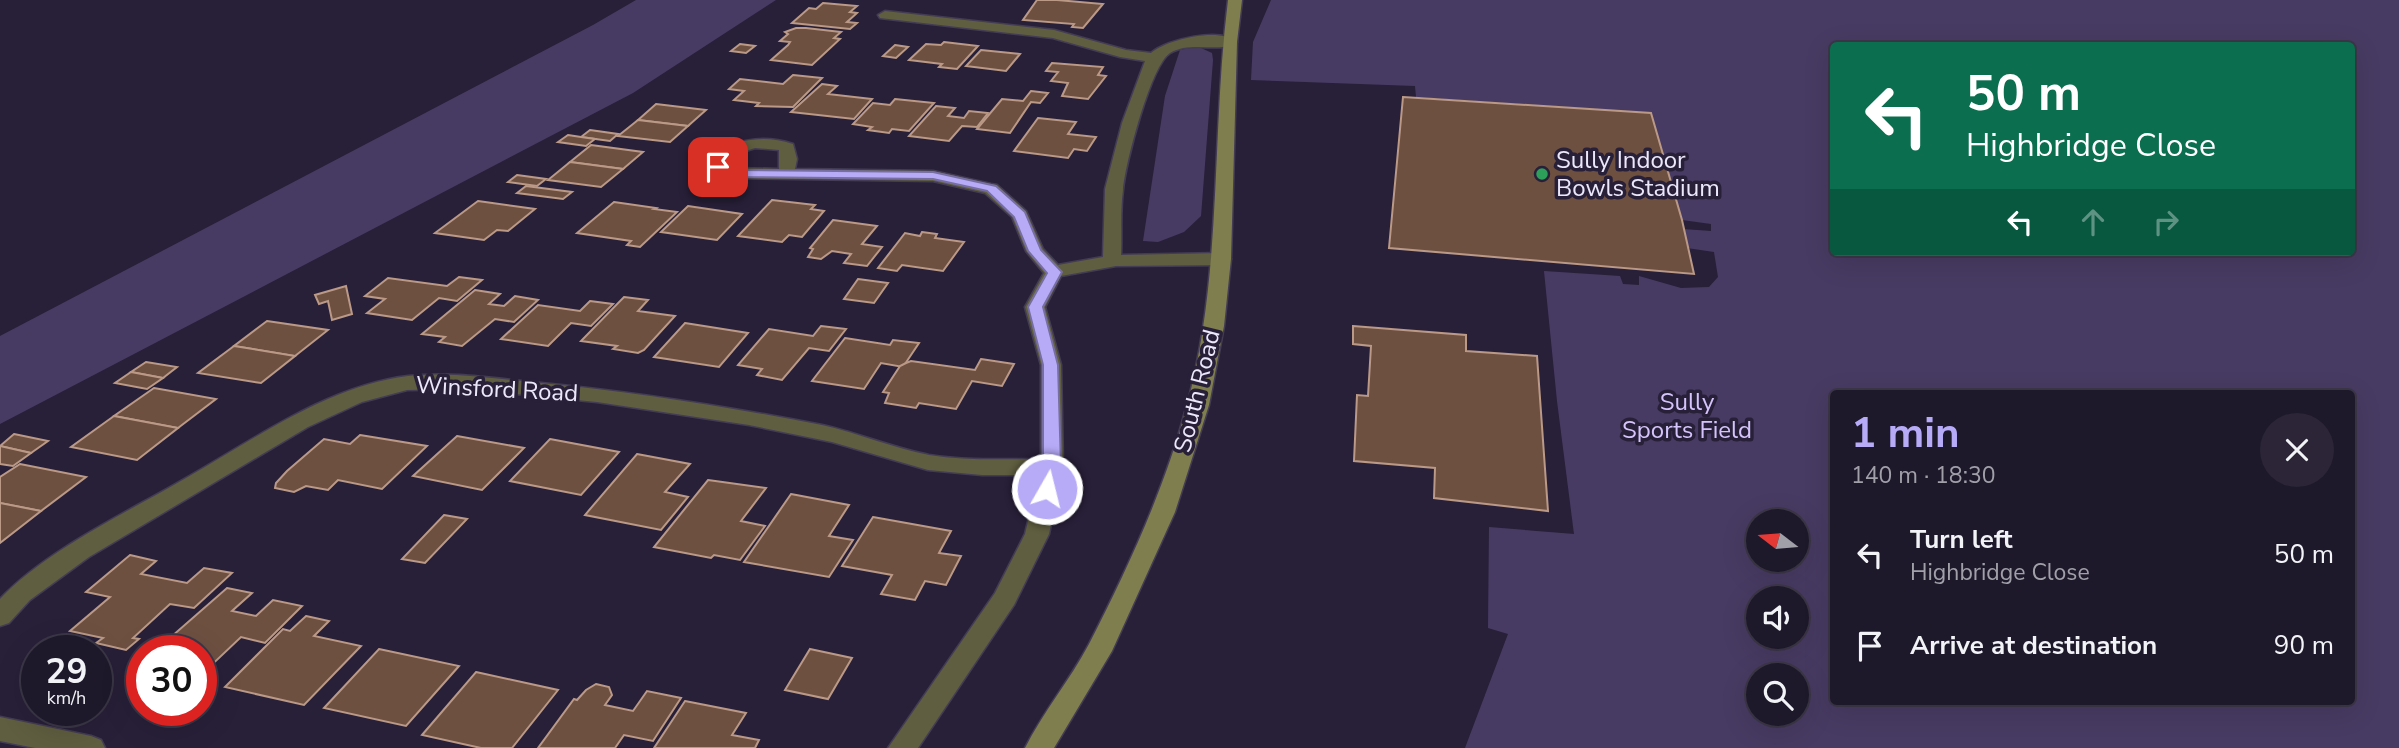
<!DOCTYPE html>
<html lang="en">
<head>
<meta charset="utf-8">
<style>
	body { margin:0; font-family:"Nunito Sans",sans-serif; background:#2b2537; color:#f1f3f6; height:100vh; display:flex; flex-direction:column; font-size:26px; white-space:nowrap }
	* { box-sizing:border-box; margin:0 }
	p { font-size:23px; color:#a1a0a9 }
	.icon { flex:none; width:38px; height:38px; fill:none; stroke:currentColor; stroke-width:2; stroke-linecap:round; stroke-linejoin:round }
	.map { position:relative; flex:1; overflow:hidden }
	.side { position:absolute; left:1830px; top:390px; width:525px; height:315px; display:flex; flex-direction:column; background:#1e182b; border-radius:7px; box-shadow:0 7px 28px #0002,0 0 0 2px #3c3747 }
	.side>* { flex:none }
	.hud { position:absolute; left:1830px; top:42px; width:525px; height:214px; border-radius:7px; box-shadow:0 7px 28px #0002,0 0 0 2px #3c3747; background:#0b6e4f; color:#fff; overflow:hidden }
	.needle { width:46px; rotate:286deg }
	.buttons { position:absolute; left:1746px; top:509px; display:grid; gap:14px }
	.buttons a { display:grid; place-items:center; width:63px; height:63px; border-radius:50%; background:#1e182b; box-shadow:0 7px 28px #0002,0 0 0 2px #3c3747; font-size:35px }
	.speed { position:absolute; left:21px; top:635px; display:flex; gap:14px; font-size:35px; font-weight:700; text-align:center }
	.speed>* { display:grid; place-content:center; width:91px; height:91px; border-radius:50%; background:#1e182b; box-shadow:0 7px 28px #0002,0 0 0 2px #3c3747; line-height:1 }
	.speed small { font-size:18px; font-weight:400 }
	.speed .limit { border:10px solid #d22; background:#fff; color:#111 }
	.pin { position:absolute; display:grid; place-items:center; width:60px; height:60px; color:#fff; margin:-30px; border-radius:14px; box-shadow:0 4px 10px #0006 }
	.me { position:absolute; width:77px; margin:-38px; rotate:8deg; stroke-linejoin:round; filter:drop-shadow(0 0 5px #0008) }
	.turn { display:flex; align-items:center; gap:24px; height:147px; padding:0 21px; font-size:32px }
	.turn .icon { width:91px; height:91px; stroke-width:2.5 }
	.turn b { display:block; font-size:49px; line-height:60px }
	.lanes { display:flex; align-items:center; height:66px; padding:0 21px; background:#0003; justify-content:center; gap:35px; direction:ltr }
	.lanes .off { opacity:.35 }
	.round { display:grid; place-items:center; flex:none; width:74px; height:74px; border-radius:37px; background:#2b2537 }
	.summary { display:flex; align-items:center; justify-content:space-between; height:119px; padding:0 21px }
	h1 { font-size:42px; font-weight:700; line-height:52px; color:#b7abf8 }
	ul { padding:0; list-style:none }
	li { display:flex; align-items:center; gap:21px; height:91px; padding:0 21px }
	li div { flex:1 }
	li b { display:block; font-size:26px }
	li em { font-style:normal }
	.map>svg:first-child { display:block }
</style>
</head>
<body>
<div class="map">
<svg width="2399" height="748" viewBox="0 0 2399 748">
	<rect width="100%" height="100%" fill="#282039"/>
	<g fill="#483b63" fill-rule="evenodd">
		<path d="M636,0H776L633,93L0,424V336L593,25Z"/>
		<path d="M1271,0H2399V748H1465L1508,634L1488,628L1489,527L1574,534L1557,401L1544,271L1620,276L1623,284L1639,285V276L1681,288L1709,287L1718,277L1714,252L1687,248L1683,229L1711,231V224L1682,220L1651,113L1416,97L1415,86L1251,80L1253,42ZM1834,46H2352V252H1834ZM1834,394H2352V702H1834ZM1759,522H1797V560H1759ZM1759,598H1797V637H1759ZM1759,676H1797V714H1759Z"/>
		<path d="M1190,48H1201L1212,53L1213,60L1201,216L1184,232L1158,242L1143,241L1165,96L1180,50Z"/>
	</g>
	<g fill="#6e5041" stroke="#ba9987" stroke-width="2">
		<path d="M1037,0H1057L1103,4L1083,28L1072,27L1074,24L1023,20Z"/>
		<path d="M823,3L857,6L850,12L857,13L847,22L857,23L850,29L792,23L809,8L816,9Z"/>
		<path d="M796,28H806L841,32L834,38L840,39L812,65L771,60L788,45L790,42L780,41L788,34L785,32Z"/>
		<path d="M944,42L978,46L957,69L939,67L942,64L909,60L926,44L941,45Z"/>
		<path d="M740,44L755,46L746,53L731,51Z"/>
		<path d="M895,45L908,47L896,58L883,56Z"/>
		<path d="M981,50L1020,54L1006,71L966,66Z"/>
		<path d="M1052,63L1103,67L1098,75L1106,76L1088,99L1062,96L1068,83L1051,81L1058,72L1046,71Z"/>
		<path d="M793,75L822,78L793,107L756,106L759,103L734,100L744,91L729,89L740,79L783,84Z"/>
		<path d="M822,84L837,86L828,94L872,99L854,119L791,112Z"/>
		<path d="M1031,91L1048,93L1040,103L1031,102L1010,133L977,129L1002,99L1023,101Z"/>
		<path d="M1403,97L1651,113L1682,220L1694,274L1389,248Z"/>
		<path d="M895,99L934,103L909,131L892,129L889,133L868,130L872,127L853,124L873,103L890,105Z"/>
		<path d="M656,104L706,110L688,126L638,120Z"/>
		<path d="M936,106L955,108L948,116L964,118L969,111L988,113L977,127L962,126L949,141L909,136Z"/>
		<path d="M1038,118L1076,122L1068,134L1096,137L1087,151L1074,149L1068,158L1014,151Z"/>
		<path d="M638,120L688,126L670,142L618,136Z"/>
		<path d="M590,130L618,134L610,141L581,137Z"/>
		<path d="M568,135L581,137L595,139L586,146L558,142Z"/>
		<path d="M591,145L643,152L623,169L570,162Z"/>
		<path d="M570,162L623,169L601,187L548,180Z"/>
		<path d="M517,175L546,179L537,186L508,182Z"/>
		<path d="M526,186L572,192L563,199L517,193Z"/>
		<path d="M772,200L815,205L811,209L824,211L802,237L789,235L782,242L738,236Z"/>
		<path d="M478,201L535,209L508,231L497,230L484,240L435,233Z"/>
		<path d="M614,202L656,208L654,209L677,212L640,247L627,245L631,241L577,233Z"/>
		<path d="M688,206L742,214L717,240L661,232Z"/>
		<path d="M833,220L877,226L862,244L882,247L867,266L844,263L851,254L832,251L821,259L808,257L813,249L810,248Z"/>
		<path d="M922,232L937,234L935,238L964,242L943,271L902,265L897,271L878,268L905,233L920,236Z"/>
		<path d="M459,277L482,280L457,301L439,298L412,320L367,313L385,299L365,296L388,278L447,286Z"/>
		<path d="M858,279L888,283L874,303L844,299Z"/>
		<path d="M346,286L352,314L332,320L328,301L319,304L315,295Z"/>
		<path d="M475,290L500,294L489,304L504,306L515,296L538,300L514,322L495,319L462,346L439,342L445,337L422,334Z"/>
		<path d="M624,297L648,300L638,311L675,316L644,350L638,353L613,349L617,346L581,341Z"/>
		<path d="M590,301L613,304L591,326L571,323L548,346L501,339L538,305L580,311Z"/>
		<path d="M267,321L328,330L295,356L234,346Z"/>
		<path d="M685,323L748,333L719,367L654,357Z"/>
		<path d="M821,326L846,329L829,351L809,348L782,380L757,375L762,369L738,365L769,329L813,336Z"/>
		<path d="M1353,326L1466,335V351L1537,356L1548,511L1434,498L1435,468L1354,461L1357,395L1368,396L1371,346L1353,344Z"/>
		<path d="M845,338L890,345L893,340L919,343L903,367L881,363L864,389L812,381Z"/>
		<path d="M234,346L295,356L261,383L198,373Z"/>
		<path d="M981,359L1014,364L1002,386L972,381L956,409L919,403L916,408L885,403L889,393L883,392L900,366L906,363L911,361L975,370Z"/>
		<path d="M146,362L177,367L163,378L131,372Z"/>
		<path d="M131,372L163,378L147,389L115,383Z"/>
		<path d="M154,388L216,399L178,428L114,416Z"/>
		<path d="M114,416L178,428L137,460L71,447Z"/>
		<path d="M14,434L48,441L31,453L0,446Z"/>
		<path d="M360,435L427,446L382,489L338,480L328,490L306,486L294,492L275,488L276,483L287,471L324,439L350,444Z"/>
		<path d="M457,436L524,448L482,490L413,476Z"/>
		<path d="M550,439L619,452L581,495L510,481Z"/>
		<path d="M0,446L31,453L13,466L0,464Z"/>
		<path d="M637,454L690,464L665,492L688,497L661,530L585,515Z"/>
		<path d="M20,464L86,477L41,511L0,503V477Z"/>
		<path d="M708,480L766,488L741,521L765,526L740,560L714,555L711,558L654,547Z"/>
		<path d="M791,494L849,505L829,536L853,540L829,577L744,562Z"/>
		<path d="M0,503L41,511L0,543Z"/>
		<path d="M444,515L467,519L425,563L402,559Z"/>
		<path d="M873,517L951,531L939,553L961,556L946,585L925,581L915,600L881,594L892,575L842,566Z"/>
		<path d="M130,555L156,561L141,574L187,583L204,568L232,573L194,608L170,604L133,638L139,639L126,650L96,643L103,638L70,631L110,597L86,592Z"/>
		<path d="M227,588L252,593L232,611L256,616L273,600L302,606L265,643L241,637L203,673L209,674L201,682V651H155Z"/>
		<path d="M306,616L329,621L314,636L361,646L304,705L225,687L283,629L290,631Z"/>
		<path d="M379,649L459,666L406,726L324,708Z"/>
		<path d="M810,649L852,658L828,699L785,690Z"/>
		<path d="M476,672L558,690L512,748H481L422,735Z"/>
		<path d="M596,684L609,687L612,695L605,705L633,711L647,691L681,698L653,741L624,735L615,748H538L574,699L577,700L586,690Z"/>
		<path d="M685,701L746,713L732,735L759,740L755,748H654Z"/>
	</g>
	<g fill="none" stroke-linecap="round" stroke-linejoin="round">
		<g stroke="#433c54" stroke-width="3">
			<g id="street">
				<path d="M885,11L1054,30L1126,50L1151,53C1168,39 1220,27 1237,42C1224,54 1190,40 1170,53C1151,65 1125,164 1123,190C1120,211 1122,233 1121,255L1222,253L1231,259L1222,265L1116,266L1061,276L1045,307L1061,365L1063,467L1049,534L1014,605L918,748H888L995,593L1025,534L1039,475H982L928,470L832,442L749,425L597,402L465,389L407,390L362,402L308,427L89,557L30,600L9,623L0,626V599C46,550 128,512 186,478C255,439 327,386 408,376C452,371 497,379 541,383C635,392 729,407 822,425C858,433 893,448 929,455C966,461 1004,459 1041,459V365L1025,307L1044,273L1026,251L1012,217L985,193L933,181L732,178L711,171L709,167L718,149C744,139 766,135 793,144L797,159L795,169L933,171L991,184L997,185L1026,211L1043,249L1058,265L1103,257L1105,189L1122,123L1145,61L1120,57L1053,38L880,18L878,15ZM755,148L779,150V169L734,168L726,165L731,156Z"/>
				<path d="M0,717L91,736L101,740L105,748H35L0,741Z"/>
			</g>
		</g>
		<g stroke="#433c54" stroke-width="3">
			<path id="secondary" d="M1228,0H1242L1237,42L1231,259L1224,326L1209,405L1175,512L1112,651L1054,748H1025C1043,712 1070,680 1089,644C1128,568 1165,488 1187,405C1223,272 1211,135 1228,0Z"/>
		</g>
		<use href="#street" fill="#5f5e40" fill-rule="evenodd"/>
		<use href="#secondary" fill="#7f7e4e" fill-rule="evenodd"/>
	</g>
	<path fill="#b7abf8" stroke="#776fa1" stroke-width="2" d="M718,163L733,170L933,172L996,186L1025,212L1041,250L1062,272L1043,307L1058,365L1061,467L1053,494L1047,495L1038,489L1043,467V365L1028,307L1047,273L1028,251L1014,217L987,191L933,179L732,177L713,170V165Z"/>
	<circle fill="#2e9e5b" stroke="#282039" stroke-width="2.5" cx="1542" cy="174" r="7"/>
	<g text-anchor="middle" stroke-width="7" stroke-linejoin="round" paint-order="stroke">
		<g font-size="24" fill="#ece7f9" stroke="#282039" text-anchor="start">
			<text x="1556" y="168">Sully Indoor<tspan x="1556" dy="28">Bowls Stadium</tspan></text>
		</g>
		<g font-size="24" fill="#ece7f9" stroke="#282039">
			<text transform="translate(497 389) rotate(3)" y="8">Winsford Road</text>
			<text transform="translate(1197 391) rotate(-76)" y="8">South Road</text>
		</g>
		<g font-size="24" fill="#d4c4fb" stroke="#282039">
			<text x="1687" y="410">Sully<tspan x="1687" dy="28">Sports Field</tspan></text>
		</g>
	</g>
</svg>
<div class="buttons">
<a><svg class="needle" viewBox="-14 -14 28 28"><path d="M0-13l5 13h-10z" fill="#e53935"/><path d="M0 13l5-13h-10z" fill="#a1a0a9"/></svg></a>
<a><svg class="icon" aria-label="sound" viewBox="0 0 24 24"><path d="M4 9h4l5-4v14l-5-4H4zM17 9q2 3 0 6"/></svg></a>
<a><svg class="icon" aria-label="search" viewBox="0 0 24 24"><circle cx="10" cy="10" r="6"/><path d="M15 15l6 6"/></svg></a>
</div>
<div class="speed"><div>29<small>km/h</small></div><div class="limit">30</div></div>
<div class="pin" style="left:718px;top:167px;background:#d93025"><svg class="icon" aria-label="arrive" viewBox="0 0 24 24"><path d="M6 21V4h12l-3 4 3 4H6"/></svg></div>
<svg class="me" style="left:1047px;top:489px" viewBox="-20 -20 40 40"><circle r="17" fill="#b7abf8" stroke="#fff" stroke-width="3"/><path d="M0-11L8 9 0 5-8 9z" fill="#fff"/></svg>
<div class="hud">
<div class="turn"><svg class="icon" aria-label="left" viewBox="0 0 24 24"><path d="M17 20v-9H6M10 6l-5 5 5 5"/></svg><div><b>50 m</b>Highbridge Close</div></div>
<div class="lanes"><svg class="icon" aria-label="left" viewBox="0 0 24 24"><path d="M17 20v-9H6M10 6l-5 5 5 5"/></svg><svg class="icon off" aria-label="ahead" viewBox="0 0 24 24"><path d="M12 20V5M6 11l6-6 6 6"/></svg><svg class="icon off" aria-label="right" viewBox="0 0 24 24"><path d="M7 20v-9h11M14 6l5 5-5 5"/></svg></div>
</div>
<section class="side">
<div class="summary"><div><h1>1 min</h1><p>140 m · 18:30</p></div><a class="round"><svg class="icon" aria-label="close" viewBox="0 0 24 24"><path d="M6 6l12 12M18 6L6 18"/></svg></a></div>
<ul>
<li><svg class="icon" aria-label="left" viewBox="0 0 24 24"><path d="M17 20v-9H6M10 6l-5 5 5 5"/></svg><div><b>Turn left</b><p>Highbridge Close</p></div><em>50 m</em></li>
<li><svg class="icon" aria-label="arrive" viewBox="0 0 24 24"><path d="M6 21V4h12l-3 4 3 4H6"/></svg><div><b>Arrive at destination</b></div><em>90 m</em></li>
</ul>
</section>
</div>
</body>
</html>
